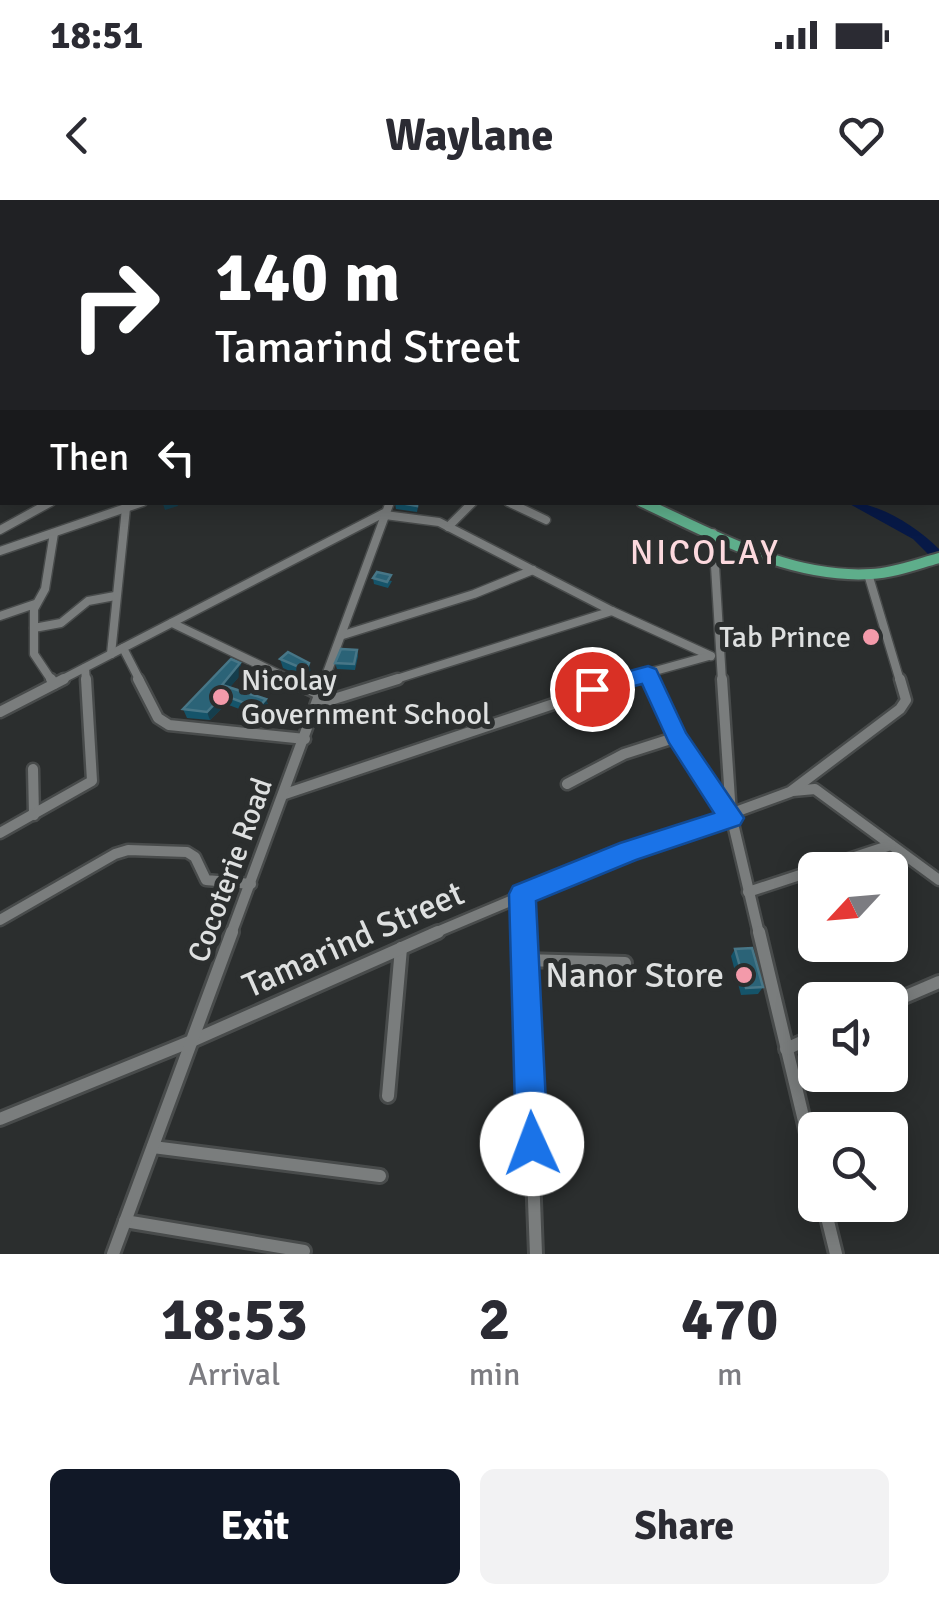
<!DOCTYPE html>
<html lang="en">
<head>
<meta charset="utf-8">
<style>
	body { margin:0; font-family:Signika,sans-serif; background:#f2f2f3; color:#2b2b33; height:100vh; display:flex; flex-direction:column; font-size:38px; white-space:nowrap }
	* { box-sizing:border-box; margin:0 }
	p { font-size:32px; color:#7c7c81 }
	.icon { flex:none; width:55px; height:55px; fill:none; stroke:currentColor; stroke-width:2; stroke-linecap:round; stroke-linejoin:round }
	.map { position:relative; height:1054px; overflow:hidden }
	.details { display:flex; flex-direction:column; background:#fff; flex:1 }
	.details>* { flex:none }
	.banner { position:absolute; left:0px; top:0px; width:940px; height:305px; box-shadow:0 5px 25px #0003; background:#202124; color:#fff; overflow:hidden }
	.needle { width:65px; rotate:244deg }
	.controls { position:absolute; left:798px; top:652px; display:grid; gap:20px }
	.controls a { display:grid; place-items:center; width:110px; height:110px; border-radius:15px; background:#fff; box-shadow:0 5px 25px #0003; font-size:50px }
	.pin { position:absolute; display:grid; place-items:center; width:85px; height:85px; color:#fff; margin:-42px; border:5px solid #fff; border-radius:50%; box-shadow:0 2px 10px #0007 }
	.me { position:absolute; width:110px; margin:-55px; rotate:358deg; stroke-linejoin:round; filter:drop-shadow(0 0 8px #0008) }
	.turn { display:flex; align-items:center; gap:35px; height:210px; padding:0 50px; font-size:45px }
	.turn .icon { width:130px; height:130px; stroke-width:2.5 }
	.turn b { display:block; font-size:70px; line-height:85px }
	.then { display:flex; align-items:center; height:95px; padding:0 50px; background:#0003; gap:20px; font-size:38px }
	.eta { display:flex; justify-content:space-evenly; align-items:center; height:170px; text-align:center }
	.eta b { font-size:60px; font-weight:700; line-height:70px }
	.button { display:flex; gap:20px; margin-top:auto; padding:20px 50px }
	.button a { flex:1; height:115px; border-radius:15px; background:#111827; color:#fff; font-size:40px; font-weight:700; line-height:115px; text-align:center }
	.button a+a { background:#f2f2f3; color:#2b2b33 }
	.status { display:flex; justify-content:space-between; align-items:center; height:70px; padding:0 50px; background:#fff; direction:ltr }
	.status svg { height:28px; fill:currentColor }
	header { display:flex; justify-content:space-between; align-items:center; height:130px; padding:0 50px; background:#fff; font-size:45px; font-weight:700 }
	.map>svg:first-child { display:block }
</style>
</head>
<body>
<div class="status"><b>18:51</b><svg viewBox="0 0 49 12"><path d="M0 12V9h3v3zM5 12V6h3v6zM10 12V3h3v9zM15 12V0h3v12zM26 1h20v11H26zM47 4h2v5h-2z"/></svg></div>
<header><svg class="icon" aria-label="back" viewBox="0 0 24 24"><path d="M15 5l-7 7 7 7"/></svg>Waylane<svg class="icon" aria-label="heart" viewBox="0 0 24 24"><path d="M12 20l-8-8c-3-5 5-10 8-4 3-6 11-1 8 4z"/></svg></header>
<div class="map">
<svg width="939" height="1054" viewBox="0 0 939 1054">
	<rect width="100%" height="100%" fill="#2b2e2e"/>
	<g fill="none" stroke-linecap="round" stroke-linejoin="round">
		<path fill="#071947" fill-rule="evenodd" d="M846,302C878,302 916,326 939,349V362L934,360L913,339Z"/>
		<g stroke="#484b4b" stroke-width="8">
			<g id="minor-far3">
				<path d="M0,0L13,2"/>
				<path d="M148,0L160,2"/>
				<path d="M442,0L460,2"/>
				<path d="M468,1L505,2"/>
				<path d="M108,2L112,0"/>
				<path d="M195,2L200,0"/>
				<path d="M249,2L253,0"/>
			</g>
		</g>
		<g stroke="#484b4b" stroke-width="11">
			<g id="minor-far2">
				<path d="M508,302L546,320"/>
				<path d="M385,315L439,322L612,411L711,456"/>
				<path d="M448,327L473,302"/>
				<path d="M0,330L51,302"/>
				<path d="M713,333L722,481"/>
				<path d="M0,351L143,302"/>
				<path d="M868,374L900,481"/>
				<path d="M0,416L35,404"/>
				<path d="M172,423L293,481"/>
				<path d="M34,428L61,423L88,401L115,396"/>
				<path d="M343,435L474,394L533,370"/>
				<path d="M123,448L140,481"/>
				<path d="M111,454L126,308"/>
				<path d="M85,468L86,481"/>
				<path d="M648,474L651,481"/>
				<path d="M52,481L34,454V409L45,389L54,333"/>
				<path d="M59,481L386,312"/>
				<path d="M324,481L390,302"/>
				<path d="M390,481L612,411"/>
				<path d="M619,481L709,456"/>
			</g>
		</g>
		<g stroke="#484b4b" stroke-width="15">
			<g id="minor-far1">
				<path d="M51,479L54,484"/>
				<path d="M138,479L158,518L169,525L305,539"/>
				<path d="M287,479L321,495"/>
				<path d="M650,479L677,537L729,613"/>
				<path d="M722,479L731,615L759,734"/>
				<path d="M318,504L398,479"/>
				<path d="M0,512L64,479"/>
				<path d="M33,569L34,615"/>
				<path d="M567,584L624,554L677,537"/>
				<path d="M793,591L815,589L939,680"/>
				<path d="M285,594L628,479"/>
				<path d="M0,633L92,581L86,479"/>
				<path d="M748,692L891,645"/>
				<path d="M523,694L524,734"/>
				<path d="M0,720L115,654L128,650L187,652L195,657L206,680L251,684"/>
				<path d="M231,734L325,479"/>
				<path d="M432,734L629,651L790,592L900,509L906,500L900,479"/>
			</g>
		</g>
		<g stroke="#484b4b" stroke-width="18">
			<g id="minor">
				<path d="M524,732L536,1054"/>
				<path d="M759,732L815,967"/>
				<path d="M525,760L625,763"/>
				<path d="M890,803L939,782"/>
				<path d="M786,849L815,836"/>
				<path d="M388,896L401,748"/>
				<path d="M0,919L194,840L438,732"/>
				<path d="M153,947L380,976"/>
				<path d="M824,1005L836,1054"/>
				<path d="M125,1021L304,1051"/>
				<path d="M113,1054L232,732"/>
			</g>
		</g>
		<g stroke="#484b4b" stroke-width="14">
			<path id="major" d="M642,302C714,335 789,379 871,374C894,373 917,364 939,358"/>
		</g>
		<use href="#minor-far3" stroke="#7a7d7d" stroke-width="5"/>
		<use href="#minor-far2" stroke="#7a7d7d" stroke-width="8"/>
		<use href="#minor-far1" stroke="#7a7d7d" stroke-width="10"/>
		<use href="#minor" stroke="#7a7d7d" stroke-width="12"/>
		<use href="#major" stroke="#5eae8b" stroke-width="10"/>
	</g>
	<g fill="#15546a">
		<path d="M419,302L417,312L396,309L395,303Z"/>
		<path d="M373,378L392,381L388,388L374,384Z"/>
		<path d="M357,450L358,456L355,470L337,469L335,463Z"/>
		<path d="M280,459L311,472L308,479L283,468Z"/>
		<path d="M240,463L243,472L230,487L266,499L269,508L261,517L226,504L210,520L187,518L183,509Z"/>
		<path d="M735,749L763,787L758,794L741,795L731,756Z"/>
	</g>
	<g fill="#153e4d">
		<path d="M168,302H177L178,306L165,310L163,304Z"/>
		<path d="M240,463L243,472L225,493L222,485Z"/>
		<path d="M309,463L311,472L308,479L306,470Z"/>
		<path d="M223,495L226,504L210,520L207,512Z"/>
		<path d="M266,499L269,508L261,517L258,508Z"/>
	</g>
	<g fill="#2b6377" stroke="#477687" stroke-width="2.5">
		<path d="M395,302H417V306Z"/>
		<path d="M377,372L391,375L387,382L373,378Z"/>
		<path d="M341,449L357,450L354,464L335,463Z"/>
		<path d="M288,452L309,463L306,470L280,459Z"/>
		<path d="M231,459L240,463L222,485L266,499L258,508L223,495L207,512L183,509Z"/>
		<path d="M752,748L763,787L746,788L735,749Z"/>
	</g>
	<path fill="#1a73e8" stroke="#114b97" stroke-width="2.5" d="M648,466L656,469L686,533L744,618L740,625L636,660L536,701L548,944L544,955L532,960L521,955L516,944L509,694L513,686L620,643L714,613L669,543L642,484L592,497L581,489L584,483Z"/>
	<g fill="#f39aaa" stroke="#2b2e2e" stroke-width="4">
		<circle cx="871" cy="437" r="10"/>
		<circle cx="221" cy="497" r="10"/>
		<circle cx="744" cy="775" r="10"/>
	</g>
	<g text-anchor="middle" stroke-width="10" stroke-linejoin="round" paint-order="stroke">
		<g font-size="30" fill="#dee0e0" stroke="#2b2e2e" text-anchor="end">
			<text x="851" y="447">Tab Prince</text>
			<text x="241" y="490" text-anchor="start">Nicolay<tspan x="241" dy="34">Government School</tspan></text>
		</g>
		<g font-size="30" fill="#dee0e0" stroke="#2b2e2e">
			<text transform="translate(230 670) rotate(-70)" y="10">Cocoterie Road</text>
		</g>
		<g font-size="35" letter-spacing="2.5" fill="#fcd9de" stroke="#2b2e2e">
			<text x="705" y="364">NICOLAY</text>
		</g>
		<g font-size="35" fill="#dee0e0" stroke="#2b2e2e">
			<text transform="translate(353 739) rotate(-24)" y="12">Tamarind Street</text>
		</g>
		<g font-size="35" fill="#dee0e0" stroke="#2b2e2e" text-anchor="end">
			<text x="724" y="787">Nanor Store</text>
		</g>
	</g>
</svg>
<div class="controls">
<a><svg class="needle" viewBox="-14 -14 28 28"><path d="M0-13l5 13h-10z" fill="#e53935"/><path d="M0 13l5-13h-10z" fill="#7c7c81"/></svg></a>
<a><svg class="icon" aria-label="sound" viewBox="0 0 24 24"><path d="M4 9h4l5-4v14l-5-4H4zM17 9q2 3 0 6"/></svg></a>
<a><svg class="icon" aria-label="search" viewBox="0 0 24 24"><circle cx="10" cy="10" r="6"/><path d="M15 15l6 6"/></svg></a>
</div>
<div class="pin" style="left:592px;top:489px;background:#d93025"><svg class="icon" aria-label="arrive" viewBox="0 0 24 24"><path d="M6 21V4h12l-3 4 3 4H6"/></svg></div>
<svg class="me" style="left:532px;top:944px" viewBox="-20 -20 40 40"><circle r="19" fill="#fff"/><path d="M0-13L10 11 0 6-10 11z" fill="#1a73e8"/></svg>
<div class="banner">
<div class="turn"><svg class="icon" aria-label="right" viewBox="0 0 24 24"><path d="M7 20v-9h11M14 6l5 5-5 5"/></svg><div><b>140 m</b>Tamarind Street</div></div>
<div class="then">Then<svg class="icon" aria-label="left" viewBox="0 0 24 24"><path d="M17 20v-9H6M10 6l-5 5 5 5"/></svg></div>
</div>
</div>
<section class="details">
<div class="eta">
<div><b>18:53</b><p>Arrival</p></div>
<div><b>2</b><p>min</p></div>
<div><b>470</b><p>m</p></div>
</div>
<div class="button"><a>Exit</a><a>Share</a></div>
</section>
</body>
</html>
